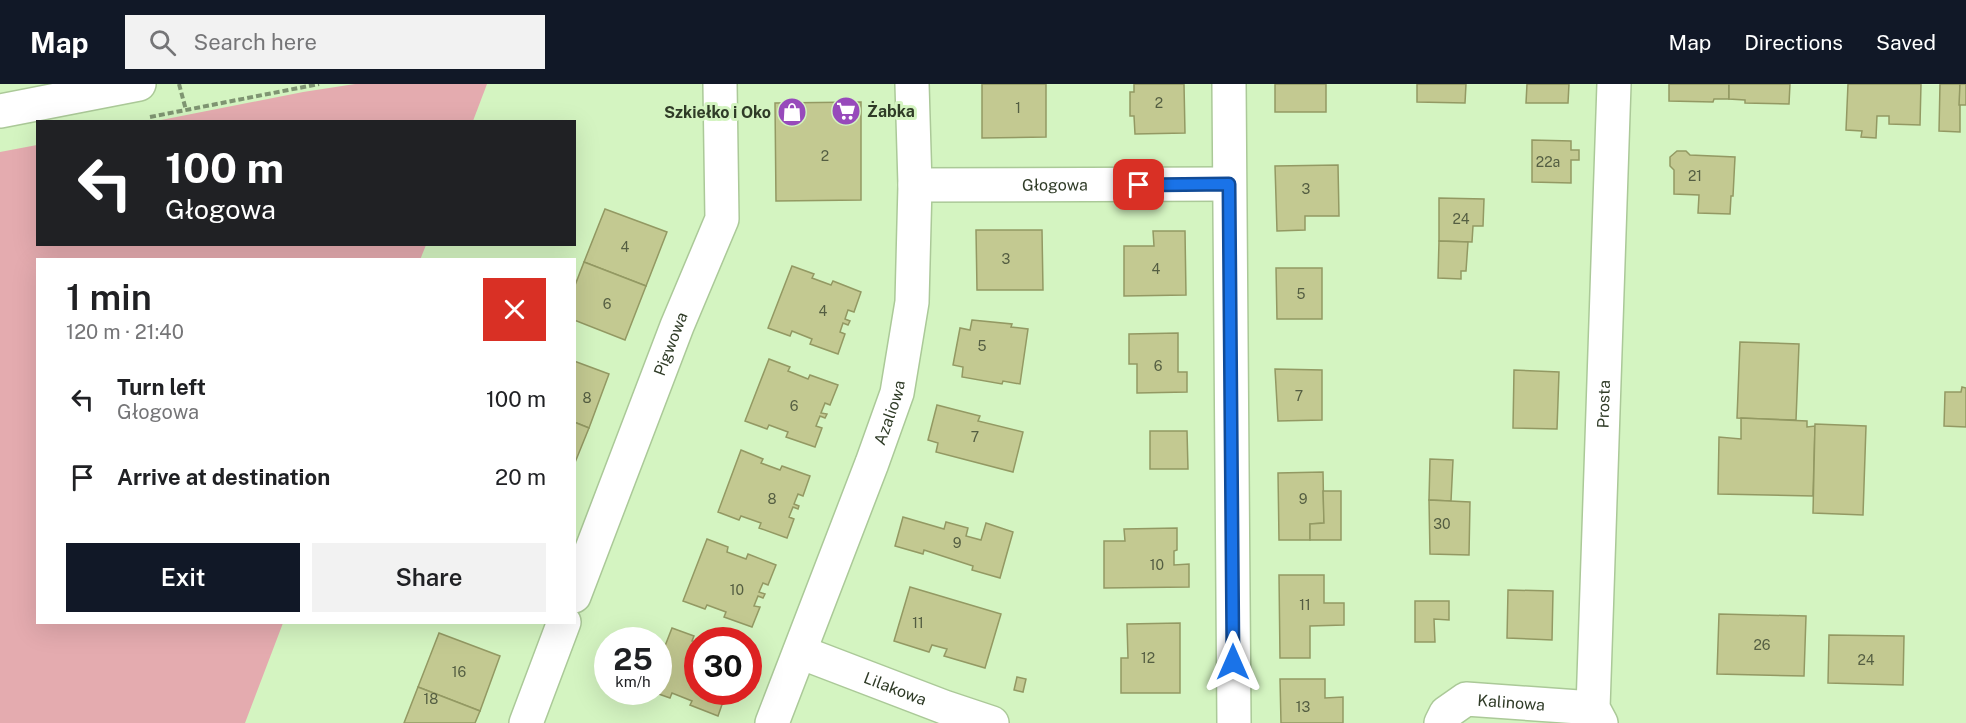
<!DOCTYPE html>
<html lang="en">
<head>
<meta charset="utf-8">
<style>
	body { margin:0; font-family:"Public Sans",sans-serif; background:#f2f2f2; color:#202124; height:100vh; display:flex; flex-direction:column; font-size:22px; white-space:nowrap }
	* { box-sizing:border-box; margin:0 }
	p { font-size:20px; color:#757577 }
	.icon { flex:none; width:33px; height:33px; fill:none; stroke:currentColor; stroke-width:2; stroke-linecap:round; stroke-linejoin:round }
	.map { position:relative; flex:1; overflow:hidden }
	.details { position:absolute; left:36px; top:174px; width:540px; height:366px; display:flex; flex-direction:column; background:#fff; border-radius:0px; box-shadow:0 6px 24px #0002 }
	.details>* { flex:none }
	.banner { position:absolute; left:36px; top:36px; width:540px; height:126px; border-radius:0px; box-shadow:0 6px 24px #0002; background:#202124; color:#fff; overflow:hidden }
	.speed { position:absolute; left:594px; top:543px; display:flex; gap:12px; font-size:30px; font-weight:700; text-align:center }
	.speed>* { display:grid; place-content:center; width:78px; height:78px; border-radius:50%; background:#fff; box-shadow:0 6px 24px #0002; line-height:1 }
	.speed small { font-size:15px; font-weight:400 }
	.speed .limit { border:9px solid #d22; background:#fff; color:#111 }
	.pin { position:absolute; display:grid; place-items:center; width:51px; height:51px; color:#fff; margin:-26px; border-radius:12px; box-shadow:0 3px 9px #0006 }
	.me { position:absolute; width:66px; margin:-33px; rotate:0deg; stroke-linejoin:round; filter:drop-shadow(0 0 4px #0008) }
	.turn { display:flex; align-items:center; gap:21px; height:126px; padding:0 30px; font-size:27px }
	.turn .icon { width:78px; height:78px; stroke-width:2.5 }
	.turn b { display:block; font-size:42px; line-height:51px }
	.round { display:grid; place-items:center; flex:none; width:63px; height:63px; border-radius:0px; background:#f2f2f2 }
	.overview { display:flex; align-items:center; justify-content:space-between; height:102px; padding:0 30px }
	h1 { font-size:36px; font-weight:600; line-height:45px }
	.button { display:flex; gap:12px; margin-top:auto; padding:12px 30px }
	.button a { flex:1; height:69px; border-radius:0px; background:#111827; color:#fff; font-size:24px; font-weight:600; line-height:69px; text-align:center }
	.button a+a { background:#f2f2f2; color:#202124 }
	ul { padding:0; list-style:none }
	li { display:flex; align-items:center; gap:18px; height:78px; padding:0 30px }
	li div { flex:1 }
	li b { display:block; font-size:22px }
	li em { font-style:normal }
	header { display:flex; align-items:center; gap:36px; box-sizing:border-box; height:84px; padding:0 30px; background:#111827; color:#fff }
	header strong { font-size:28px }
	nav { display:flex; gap:33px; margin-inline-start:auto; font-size:21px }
	.search { width:420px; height:54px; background:#f2f2f2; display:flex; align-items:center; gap:15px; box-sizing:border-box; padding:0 21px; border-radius:0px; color:#757577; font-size:22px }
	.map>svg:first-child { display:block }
</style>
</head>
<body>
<header>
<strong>Map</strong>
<div class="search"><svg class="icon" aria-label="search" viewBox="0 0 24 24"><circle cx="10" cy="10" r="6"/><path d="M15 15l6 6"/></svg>Search here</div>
<nav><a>Map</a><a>Directions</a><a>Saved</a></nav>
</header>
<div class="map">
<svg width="1966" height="639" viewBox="0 0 1966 639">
	<rect width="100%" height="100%" fill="#d4f4c1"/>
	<g fill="#e4abaf">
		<path d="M355,0H487L473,37H156L303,8Z"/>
		<path d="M37,61L38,160L426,161L420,176H38V538L283,539L245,639H0V68Z"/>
	</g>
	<g fill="#c3c991" stroke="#939963" stroke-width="1.5">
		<path d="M982,0H1046V53L982,54Z"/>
		<path d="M1134,0H1184L1185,49L1135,50L1134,32H1130V8H1134Z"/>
		<rect x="1275" y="0" width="51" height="28"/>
		<path d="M1417,0H1466L1465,19L1417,18Z"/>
		<path d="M1527,0H1569L1568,19H1526Z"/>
		<path d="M1669,0H1729V15H1714L1713,18L1669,17Z"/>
		<path d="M1729,0H1790L1789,20L1745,19V16L1729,15Z"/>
		<path d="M1848,0H1921L1920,41L1889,40V32H1877L1876,54L1861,53L1862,47L1846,46Z"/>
		<path d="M1940,0H1960V48L1939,47Z"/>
		<path d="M1960,0H1966V21H1959Z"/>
		<path d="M861,18V116L776,117L775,19Z"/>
		<path d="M1532,56L1571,57V66H1579V76H1571V99L1532,98Z"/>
		<path d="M1677,67H1686L1690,71L1735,73L1733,112H1731L1730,130L1698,129L1699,111L1674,110V86L1670,82V73Z"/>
		<path d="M1338,81L1339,132H1305V146L1277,147L1275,82Z"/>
		<path d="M1439,114L1484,115L1483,142H1473L1472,158L1439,157Z"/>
		<path d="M605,125L667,148L646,202L584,178Z"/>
		<path d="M976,146H1042L1043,206H977Z"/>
		<path d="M1153,147H1185L1186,211L1124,212V162H1154Z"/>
		<path d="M1439,157L1468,158L1466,187H1461V195L1438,194Z"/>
		<path d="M584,178L646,202L625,256L574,236V204Z"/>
		<path d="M792,182L814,190L812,194L831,201L833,197L861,208L854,228L848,226L845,235L850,237L848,241L843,239L840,248L845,250L838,270L810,260L812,255L792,247L790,252L768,244Z"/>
		<path d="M1276,184H1322V235H1277Z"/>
		<path d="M972,236L1012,240L1011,243L1028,245L1020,300L1003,297L1002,300L962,293L963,283L953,281L960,244L970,246Z"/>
		<path d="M1178,249V288H1187V308L1137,309V280H1129V250Z"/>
		<path d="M1740,258L1799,260L1796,336L1737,334Z"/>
		<path d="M769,275L790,283L788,287L808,295L810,291L838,301L830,321L825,319L821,329L827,330L825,334L820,332L816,342L822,344L815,363L786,353L788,348L769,341L767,345L745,337Z"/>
		<path d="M574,277L609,290L589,344L574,338Z"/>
		<path d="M1275,285L1322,286V336L1278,337Z"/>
		<path d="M1514,286L1559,288L1557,345L1513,344Z"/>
		<path d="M1962,303L1966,304V343L1944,342L1945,308H1961Z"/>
		<path d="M937,321L980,332L978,337L1023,348L1013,388L936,368L938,359L928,356Z"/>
		<path d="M1741,334L1807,337V343L1815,342L1813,412L1718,410L1719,353L1741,355Z"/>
		<path d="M574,338L589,344L574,381Z"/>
		<path d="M1815,340L1866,342L1863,431L1813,429Z"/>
		<path d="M1150,347H1187L1188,385H1150Z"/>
		<path d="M741,366L763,375L761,379L780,386L782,382L810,392L803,412L798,410L794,420L799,422L798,425L793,423L789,433L794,435L787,454L759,444L761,439L741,432L739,436L718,428Z"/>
		<path d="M1430,375L1453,376L1451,417L1429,416Z"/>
		<path d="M1323,388L1324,439L1310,440V456H1279L1278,389Z"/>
		<path d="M1323,407H1341V456H1310V440L1324,439Z"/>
		<path d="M1429,416L1470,418L1469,471L1430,470Z"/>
		<path d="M903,433L944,445L946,438L968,444L966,452L981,456L986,439L1013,448L1000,494L972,486L973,482L924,466L923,470L895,462Z"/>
		<path d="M1177,444V466L1174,467V481L1189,480V503L1104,504V457H1125L1124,445Z"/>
		<path d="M707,455L728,463L727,468L746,475L748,470L776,481L768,501L763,499L759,508L765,510L763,514L758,512L754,522L760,523L752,543L724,533L726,528L707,521L705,525L683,517Z"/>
		<path d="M1279,491H1324V519H1344V541L1310,542V574H1280Z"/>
		<path d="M910,503L1001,530L985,584L944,572L947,565L932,561L929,568L894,557Z"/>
		<path d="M1508,506L1553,507L1552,556L1507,554Z"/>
		<path d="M1415,517H1449V536L1434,535L1435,558H1415Z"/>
		<path d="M1719,530L1806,532L1804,592L1717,590Z"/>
		<path d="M1180,539V609H1121V574H1128L1127,540Z"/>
		<path d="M672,544L694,552L692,557L698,558V608H721L720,611L725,612L718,632L690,621L692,617L672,609L670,614L653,608H658V580Z"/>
		<path d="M439,549L500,572L480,627L418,603Z"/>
		<path d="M1829,551L1904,552L1903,601L1828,599Z"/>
		<path d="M1017,593L1026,595L1023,608L1014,606Z"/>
		<path d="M1280,595H1325V614L1343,613V639H1281Z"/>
		<path d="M418,603L480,627L475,639H404Z"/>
	</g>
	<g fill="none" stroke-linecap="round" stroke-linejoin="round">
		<g stroke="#abc998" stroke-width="36">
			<g id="minor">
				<path d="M1229,0L1234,639"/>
				<path d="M0,27L139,0"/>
				<path id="s1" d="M915,101L1229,100"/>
				<path id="s2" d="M574,512L677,242L722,135L720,0"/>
				<path id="s3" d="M800,568L944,623L992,639"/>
				<path d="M526,639L564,538"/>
				<path id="s4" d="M772,639L872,379L897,309L912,218L915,101L912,0"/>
				<path id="s5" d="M1441,639L1446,629L1466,615L1593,624"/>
				<path id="s6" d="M1601,639L1593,624L1614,0"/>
			</g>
		</g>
		<g stroke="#7f9572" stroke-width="4" stroke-dasharray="6 3" stroke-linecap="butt">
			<path d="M179,0L186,26"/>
			<path d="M150,33L319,0"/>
		</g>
		<use href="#minor" stroke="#fff" stroke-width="33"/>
	</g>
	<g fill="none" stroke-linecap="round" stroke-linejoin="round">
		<g stroke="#114b97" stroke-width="15">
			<path id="route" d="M1139,101L1229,100L1233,578"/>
		</g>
		<use href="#route" stroke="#1a73e8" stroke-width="10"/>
	</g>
	<defs>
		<g id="supermarket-disc" transform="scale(1.5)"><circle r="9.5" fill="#974abb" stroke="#d4f4c1"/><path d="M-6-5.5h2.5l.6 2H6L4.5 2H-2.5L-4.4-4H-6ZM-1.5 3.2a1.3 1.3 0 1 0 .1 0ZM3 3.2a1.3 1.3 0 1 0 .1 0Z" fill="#fff"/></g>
		<g id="shop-disc" transform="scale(1.5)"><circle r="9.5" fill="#974abb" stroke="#d4f4c1"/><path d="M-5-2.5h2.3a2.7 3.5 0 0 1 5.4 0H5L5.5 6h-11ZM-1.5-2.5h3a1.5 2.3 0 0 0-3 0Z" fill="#fff"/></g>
	</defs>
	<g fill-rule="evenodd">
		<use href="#supermarket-disc" x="846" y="27"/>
		<use href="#shop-disc" x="792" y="28"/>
	</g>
	<g text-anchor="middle" stroke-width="6" stroke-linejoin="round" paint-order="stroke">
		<g font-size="14" fill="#545e42">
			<text x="1159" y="24">2</text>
			<text x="1018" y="29">1</text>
			<text x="825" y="77">2</text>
			<text x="1548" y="83">22a</text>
			<text x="1695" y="97">21</text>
			<text x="1306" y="110">3</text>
			<text x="1461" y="140">24</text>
			<text x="625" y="168">4</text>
			<text x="1006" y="180">3</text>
			<text x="1156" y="190">4</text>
			<text x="1301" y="215">5</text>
			<text x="607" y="225">6</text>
			<text x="823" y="232">4</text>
			<text x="982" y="267">5</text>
			<text x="1158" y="287">6</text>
			<text x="1299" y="317">7</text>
			<text x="587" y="319">8</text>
			<text x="794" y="327">6</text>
			<text x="975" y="358">7</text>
			<text x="772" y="420">8</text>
			<text x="1303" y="420">9</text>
			<text x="1442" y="445">30</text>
			<text x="957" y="464">9</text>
			<text x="1157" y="486">10</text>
			<text x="737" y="511">10</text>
			<text x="1305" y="526">11</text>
			<text x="918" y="544">11</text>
			<text x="1762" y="566">26</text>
			<text x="1148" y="579">12</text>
			<text x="1866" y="581">24</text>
			<text x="459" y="593">16</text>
			<text x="431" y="620">18</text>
			<text x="1303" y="628">13</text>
		</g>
		<g font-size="16" font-weight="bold" fill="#2f3b27" stroke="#d4f4c1" text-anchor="start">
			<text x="867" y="33">Żabka</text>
			<text x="771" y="34" text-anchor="end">Szkiełko i Oko</text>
		</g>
		<g font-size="16" fill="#2f3b27" stroke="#d4f4c1">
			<text dy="6" stroke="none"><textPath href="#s1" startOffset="140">Głogowa</textPath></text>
			<text dy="6" stroke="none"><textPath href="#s2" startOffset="270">Pigwowa</textPath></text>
			<text dy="6" stroke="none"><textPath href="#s6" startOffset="321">Prosta</textPath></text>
			<text dy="6" stroke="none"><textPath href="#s4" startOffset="332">Azaliowa</textPath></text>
			<text dy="6" stroke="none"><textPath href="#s3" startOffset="102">Lilakowa</textPath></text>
			<text dy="6" stroke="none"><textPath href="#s5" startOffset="81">Kalinowa</textPath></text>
		</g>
	</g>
</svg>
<div class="speed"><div>25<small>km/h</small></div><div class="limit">30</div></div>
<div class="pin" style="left:1139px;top:101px;background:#d93025"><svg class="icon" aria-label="arrive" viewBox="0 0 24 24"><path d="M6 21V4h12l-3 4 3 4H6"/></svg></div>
<svg class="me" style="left:1233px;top:578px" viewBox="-20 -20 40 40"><path d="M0-17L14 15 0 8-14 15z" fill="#1a73e8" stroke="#fff" stroke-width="4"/></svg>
<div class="banner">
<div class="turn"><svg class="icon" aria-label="left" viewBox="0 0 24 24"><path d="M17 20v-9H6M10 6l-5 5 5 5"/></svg><div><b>100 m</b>Głogowa</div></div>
</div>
<section class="details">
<div class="overview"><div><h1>1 min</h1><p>120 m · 21:40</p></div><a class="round" style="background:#d93025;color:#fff"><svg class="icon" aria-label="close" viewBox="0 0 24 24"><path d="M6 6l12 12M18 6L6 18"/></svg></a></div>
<ul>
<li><svg class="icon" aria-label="left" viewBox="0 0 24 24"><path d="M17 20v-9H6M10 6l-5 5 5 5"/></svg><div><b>Turn left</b><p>Głogowa</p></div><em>100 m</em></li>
<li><svg class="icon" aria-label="arrive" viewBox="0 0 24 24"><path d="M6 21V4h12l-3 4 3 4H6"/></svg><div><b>Arrive at destination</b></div><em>20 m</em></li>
</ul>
<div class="button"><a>Exit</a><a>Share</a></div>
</section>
</div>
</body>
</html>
